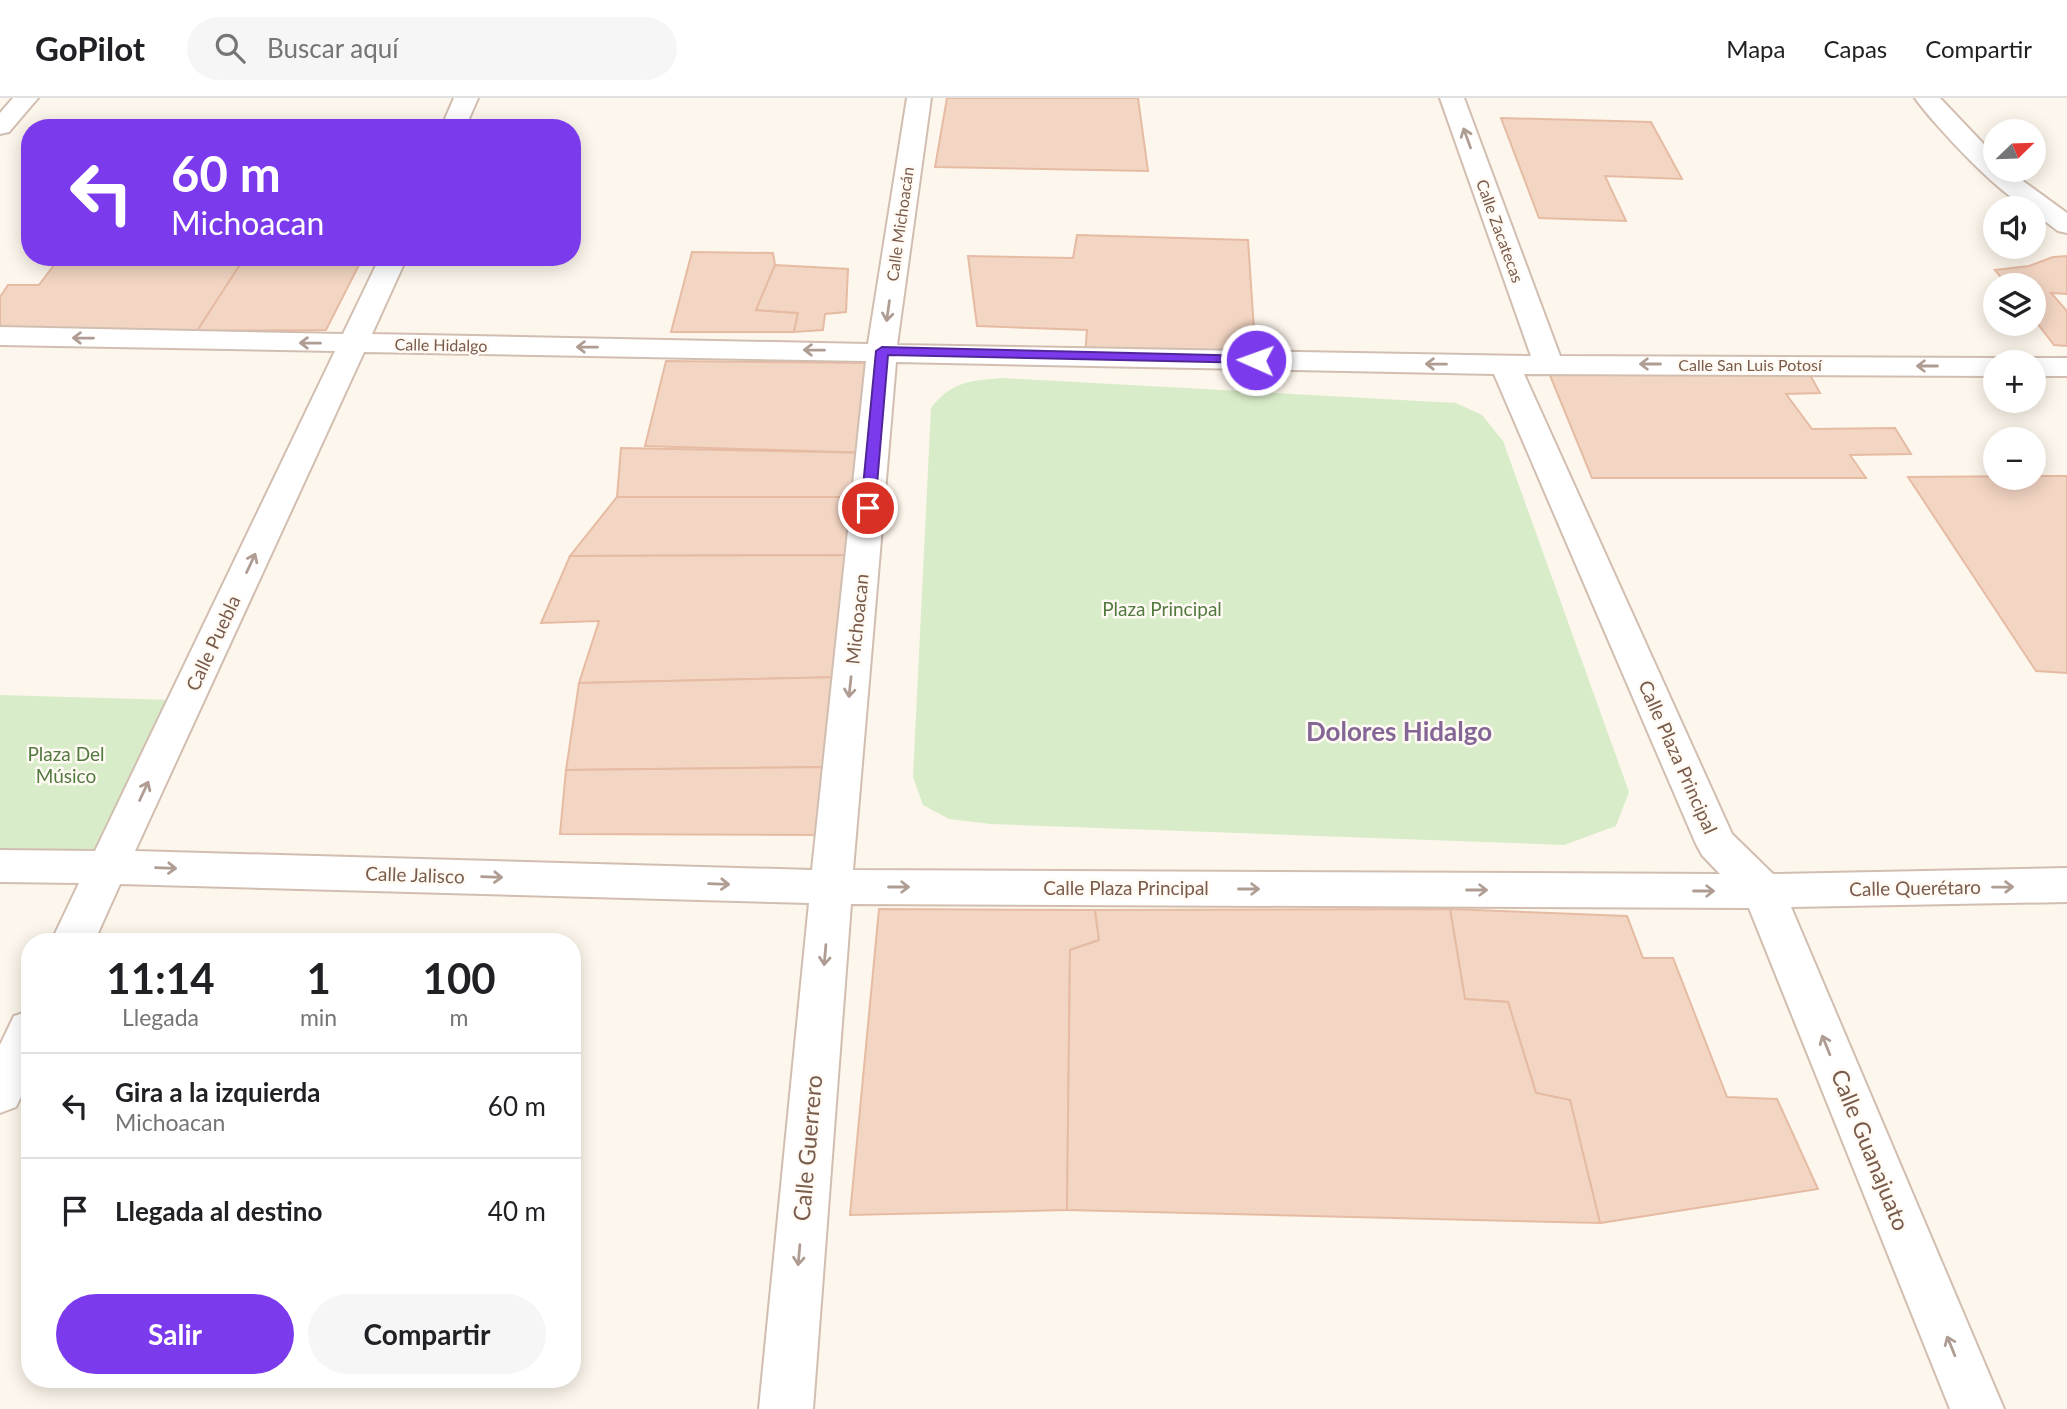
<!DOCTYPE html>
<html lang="es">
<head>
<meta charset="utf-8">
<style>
	body { margin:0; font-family:Lato,sans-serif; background:#f6f6f6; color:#202124; height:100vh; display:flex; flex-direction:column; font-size:26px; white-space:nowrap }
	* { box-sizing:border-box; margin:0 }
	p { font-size:23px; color:#757577 }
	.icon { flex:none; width:38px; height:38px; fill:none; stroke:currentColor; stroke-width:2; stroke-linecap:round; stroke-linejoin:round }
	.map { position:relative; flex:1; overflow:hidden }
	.details { position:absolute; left:21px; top:835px; width:560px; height:455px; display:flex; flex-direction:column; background:#fff; border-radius:28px; box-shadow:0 4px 18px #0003 }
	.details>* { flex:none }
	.hud { position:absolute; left:21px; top:21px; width:560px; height:147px; border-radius:28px; box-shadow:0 4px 18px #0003; background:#7c3aed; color:#fff; overflow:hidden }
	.needle { width:46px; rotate:67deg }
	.controls { position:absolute; left:1983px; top:21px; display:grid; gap:14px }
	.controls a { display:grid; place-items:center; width:63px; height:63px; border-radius:50%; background:#fff; box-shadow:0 4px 18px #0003; font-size:35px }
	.pin { position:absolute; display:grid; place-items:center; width:60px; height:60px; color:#fff; margin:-30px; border:4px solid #fff; border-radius:50%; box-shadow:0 2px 7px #0007 }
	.me { position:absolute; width:77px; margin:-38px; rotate:272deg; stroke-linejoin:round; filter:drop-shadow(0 0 5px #0008) }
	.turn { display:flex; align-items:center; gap:24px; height:147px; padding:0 35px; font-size:32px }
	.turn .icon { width:91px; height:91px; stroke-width:2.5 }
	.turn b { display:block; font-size:49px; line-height:60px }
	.eta { display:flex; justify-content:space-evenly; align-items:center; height:119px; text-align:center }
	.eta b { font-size:42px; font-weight:700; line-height:49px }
	.action { display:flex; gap:14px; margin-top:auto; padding:14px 35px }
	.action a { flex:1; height:80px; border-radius:42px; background:#7c3aed; color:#fff; font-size:28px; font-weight:700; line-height:80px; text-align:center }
	.action a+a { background:#f6f6f6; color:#202124 }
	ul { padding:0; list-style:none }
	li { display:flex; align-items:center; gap:21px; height:105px; padding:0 35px; border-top:2px solid #e0e0e0 }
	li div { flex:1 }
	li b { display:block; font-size:26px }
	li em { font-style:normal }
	header { display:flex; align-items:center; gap:42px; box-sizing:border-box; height:98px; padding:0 35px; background:#fff; border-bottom:2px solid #e0e0e0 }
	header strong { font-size:33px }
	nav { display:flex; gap:38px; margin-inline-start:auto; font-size:24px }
	.search { width:490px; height:63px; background:#f6f6f6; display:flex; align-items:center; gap:18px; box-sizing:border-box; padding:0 24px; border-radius:38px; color:#757577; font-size:26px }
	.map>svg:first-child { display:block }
</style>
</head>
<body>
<header>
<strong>GoPilot</strong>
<div class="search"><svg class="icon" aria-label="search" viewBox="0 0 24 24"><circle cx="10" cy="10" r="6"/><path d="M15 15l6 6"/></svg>Buscar aquí</div>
<nav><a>Mapa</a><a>Capas</a><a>Compartir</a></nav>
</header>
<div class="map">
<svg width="2067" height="1311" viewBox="0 0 2067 1311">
	<rect width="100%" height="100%" fill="#fdf6ec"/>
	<g fill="#d8ecc9">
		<path d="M1002,280L1456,305L1482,317L1503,343L1629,694L1616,728L1564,747L991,726L949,721L923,707L913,679L931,310C952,283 970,283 1002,280Z"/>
		<path d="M0,597L172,602L98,756H0Z"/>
	</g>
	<g fill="#f3d5c3" stroke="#e6bba3" stroke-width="2">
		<path d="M947,0H1138L1148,73L935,69Z"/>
		<path d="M1501,20L1651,24L1682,81L1605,78L1626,123L1539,120Z"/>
		<path d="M1077,137L1248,142L1256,262L1085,258L1087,232L977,228L968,158L1073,160Z"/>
		<path d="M692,154L773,155L775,167L756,212L798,215L794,234H671Z"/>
		<path d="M2067,158V196L2051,195L2067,213V248L2054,247L2034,221V187H2007L1995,172L2029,168L2053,159Z"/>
		<path d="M60,159H245L197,233L0,229V199L8,187H39Z"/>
		<path d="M245,159H363L326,232L197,233Z"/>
		<path d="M775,167L848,171L846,214L825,216L823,232L794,234L798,215L756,212Z"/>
		<path d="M666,263L870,265L873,355L645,348Z"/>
		<path d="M1808,273L1820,295L1786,296L1812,331L1895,330L1911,356L1850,357L1866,380H1592L1549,275Z"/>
		<path d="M621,350L873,355L855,399H617Z"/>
		<path d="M2034,378H2067V575L2036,573L1908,379Z"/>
		<path d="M617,399H855L849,457L570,458Z"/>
		<path d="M849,457L841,579L579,585L599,523L541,525L570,458Z"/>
		<path d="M841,579L829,669L566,672L579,585Z"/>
		<path d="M829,669L822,737L560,736L566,672Z"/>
		<path d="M879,811L1095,812L1099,842L1070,852L1067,1112L850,1117Z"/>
		<path d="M1450,811L1627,818L1643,860H1673L1727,999L1777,1001L1818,1091L1600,1125L1570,1002L1536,995L1508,904L1465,901Z"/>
		<path d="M1450,811L1465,901L1508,904L1536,995L1570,1002L1600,1125L1067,1112L1070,852L1099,842L1095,812Z"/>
	</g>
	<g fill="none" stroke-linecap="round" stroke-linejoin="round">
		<g stroke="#d1beb0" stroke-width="4">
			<g id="street">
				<path d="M13,0H38L9,34L0,36V15Z"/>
				<path d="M454,0H478L465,30H441Z"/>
				<path d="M907,0H931L897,247L1531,258L1440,0H1464L1560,258L1995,260L2005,263L1995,264V278L1524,276L1732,736L1773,776L2067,770V804L1791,809L2004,1311H1950L1749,810L851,806L813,1311H759L809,805L120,786L94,844H51L79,785L0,784V752L95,753L335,253L0,247V229L343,236L380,159H407L372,236L868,246ZM364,254L866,263L812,772L135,753ZM896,264L1494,276L1696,746L1702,757L1720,776L853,772Z"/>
				<path d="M1915,0H1940L1995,58V72H2008L2067,115V135L2058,133L2034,115V110C2010,110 1930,22 1915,0Z"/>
				<path d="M2034,260H2067V278H2034V264H2022Z"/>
				<path d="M30,913V980L16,1009L0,1015V947L14,918Z"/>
			</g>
		</g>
		<use href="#street" fill="#fff" fill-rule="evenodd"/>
	</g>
	<defs><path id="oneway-shaft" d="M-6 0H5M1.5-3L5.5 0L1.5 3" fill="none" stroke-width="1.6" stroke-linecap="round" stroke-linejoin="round" transform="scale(1.75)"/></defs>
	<g stroke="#af9d94">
		<use href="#oneway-shaft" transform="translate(1467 40) rotate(-110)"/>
		<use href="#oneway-shaft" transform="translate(888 213) rotate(98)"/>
		<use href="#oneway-shaft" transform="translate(83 240) rotate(-179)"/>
		<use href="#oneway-shaft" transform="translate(310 245) rotate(-179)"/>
		<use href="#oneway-shaft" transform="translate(587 249) rotate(-179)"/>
		<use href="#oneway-shaft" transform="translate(814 252) rotate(-179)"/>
		<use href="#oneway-shaft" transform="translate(1436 266) rotate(-179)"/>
		<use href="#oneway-shaft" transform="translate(1650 266) rotate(-180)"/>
		<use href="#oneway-shaft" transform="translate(1927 268) rotate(-180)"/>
		<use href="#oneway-shaft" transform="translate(251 465) rotate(-65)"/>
		<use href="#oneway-shaft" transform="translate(850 589) rotate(96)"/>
		<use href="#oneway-shaft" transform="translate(144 693) rotate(-65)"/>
		<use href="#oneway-shaft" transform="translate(166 770) rotate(2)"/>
		<use href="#oneway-shaft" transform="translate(492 779) rotate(2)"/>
		<use href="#oneway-shaft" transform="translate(719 786) rotate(2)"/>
		<use href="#oneway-shaft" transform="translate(899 789)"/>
		<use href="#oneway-shaft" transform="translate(2003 789) rotate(-1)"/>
		<use href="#oneway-shaft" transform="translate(1249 791)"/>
		<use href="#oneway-shaft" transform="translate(1477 792)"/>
		<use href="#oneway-shaft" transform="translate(1704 793)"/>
		<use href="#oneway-shaft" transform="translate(825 857) rotate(95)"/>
		<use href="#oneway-shaft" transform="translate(1826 947) rotate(-112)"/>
		<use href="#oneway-shaft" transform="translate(799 1157) rotate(95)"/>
		<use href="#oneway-shaft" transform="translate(1951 1248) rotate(-112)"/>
	</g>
	<path fill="#7c3aed" stroke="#51269a" stroke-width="2" d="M882,249L1256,258L1262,262L1256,265L888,257L875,410L868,414L861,410L876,253Z"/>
	<g text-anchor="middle" stroke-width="5" stroke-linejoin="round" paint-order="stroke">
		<g font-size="16" fill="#7a5c4d" stroke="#fffaf3">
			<text transform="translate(900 126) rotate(-82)" y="6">Calle Michoacán</text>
			<text transform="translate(1500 133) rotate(70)" y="6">Calle Zacatecas</text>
			<text transform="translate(441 247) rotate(1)" y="6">Calle Hidalgo</text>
			<text x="1750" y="273">Calle San Luis Potosí</text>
		</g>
		<g font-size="19" fill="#537a41" stroke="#fffaf3">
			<text x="1162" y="518">Plaza Principal</text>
			<text x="66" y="663">Plaza Del<tspan x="66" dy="22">Músico</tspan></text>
		</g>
		<g font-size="19" fill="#7a5c4d" stroke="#fffaf3">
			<text transform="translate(857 521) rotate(-84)" y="7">Michoacan</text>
			<text transform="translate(213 545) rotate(-65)" y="7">Calle Puebla</text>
			<text transform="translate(1678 659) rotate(66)" y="7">Calle Plaza Principal</text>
			<text transform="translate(415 777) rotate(2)" y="7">Calle Jalisco</text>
			<text x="1126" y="797">Calle Plaza Principal</text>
			<text transform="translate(1915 790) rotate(-1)" y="7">Calle Querétaro</text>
		</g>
		<g font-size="23" fill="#7a5c4d" stroke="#fffaf3">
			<text transform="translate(808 1050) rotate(-85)" y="8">Calle Guerrero</text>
			<text transform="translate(1870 1052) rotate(68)" y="8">Calle Guanajuato</text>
		</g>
		<g font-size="26" font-weight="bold" fill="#846695" stroke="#fffaf3">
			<text x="1399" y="643">Dolores Hidalgo</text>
		</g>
	</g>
</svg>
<div class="controls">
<a><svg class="needle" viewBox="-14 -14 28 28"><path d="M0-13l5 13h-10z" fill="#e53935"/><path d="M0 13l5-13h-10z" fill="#757577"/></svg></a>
<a><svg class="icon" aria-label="sound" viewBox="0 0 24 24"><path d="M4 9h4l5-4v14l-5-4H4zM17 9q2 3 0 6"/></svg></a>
<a><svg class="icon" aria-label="layers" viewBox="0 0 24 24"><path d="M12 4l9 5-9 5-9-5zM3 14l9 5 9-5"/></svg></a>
<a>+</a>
<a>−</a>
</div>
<div class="pin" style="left:868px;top:410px;background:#d93025"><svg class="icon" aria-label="arrive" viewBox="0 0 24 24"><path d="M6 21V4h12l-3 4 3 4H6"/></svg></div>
<svg class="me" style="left:1256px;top:262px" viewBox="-20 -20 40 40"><circle r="17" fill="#7c3aed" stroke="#fff" stroke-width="3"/><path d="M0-11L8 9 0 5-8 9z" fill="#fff"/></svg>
<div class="hud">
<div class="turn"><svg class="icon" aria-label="left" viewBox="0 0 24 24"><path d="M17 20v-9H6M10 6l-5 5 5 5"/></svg><div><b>60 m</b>Michoacan</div></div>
</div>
<section class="details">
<div class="eta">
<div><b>11:14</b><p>Llegada</p></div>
<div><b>1</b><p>min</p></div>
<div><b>100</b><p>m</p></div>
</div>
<ul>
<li><svg class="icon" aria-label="left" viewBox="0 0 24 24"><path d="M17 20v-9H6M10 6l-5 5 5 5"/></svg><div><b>Gira a la izquierda</b><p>Michoacan</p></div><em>60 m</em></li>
<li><svg class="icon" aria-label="arrive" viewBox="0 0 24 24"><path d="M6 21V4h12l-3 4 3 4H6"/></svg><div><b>Llegada al destino</b></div><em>40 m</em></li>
</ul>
<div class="action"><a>Salir</a><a>Compartir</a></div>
</section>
</div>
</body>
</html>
